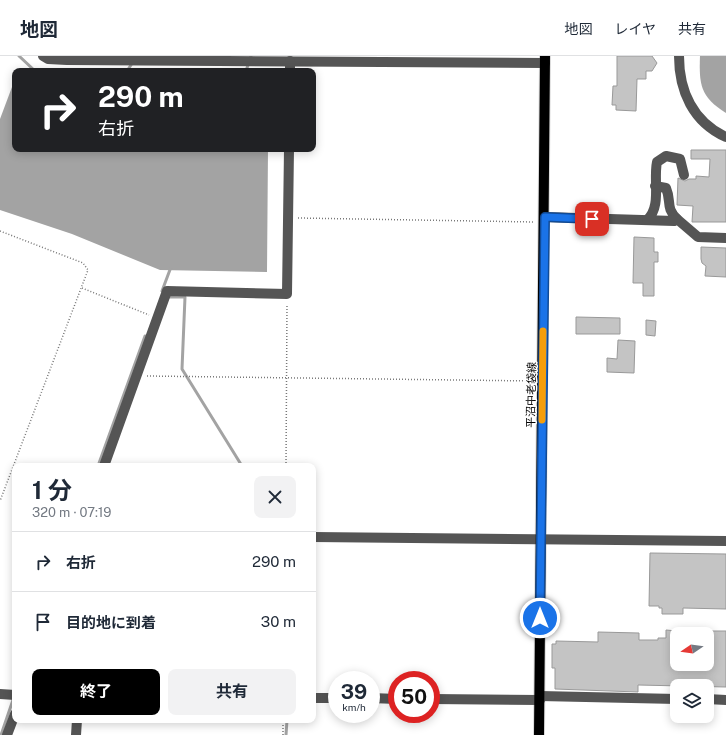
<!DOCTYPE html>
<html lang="ja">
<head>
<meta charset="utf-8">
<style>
	body { margin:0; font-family:"Public Sans","Noto Sans JP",sans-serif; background:#f2f2f3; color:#1f2937; height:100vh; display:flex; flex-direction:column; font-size:15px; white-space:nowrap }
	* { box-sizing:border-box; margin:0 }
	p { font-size:13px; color:#747a83 }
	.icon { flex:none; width:22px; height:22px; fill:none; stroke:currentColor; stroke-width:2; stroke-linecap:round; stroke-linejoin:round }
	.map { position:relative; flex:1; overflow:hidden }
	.side { position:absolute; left:12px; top:407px; width:304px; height:260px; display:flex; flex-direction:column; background:#fff; border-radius:8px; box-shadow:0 2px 10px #0003 }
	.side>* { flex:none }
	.top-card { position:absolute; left:12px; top:12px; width:304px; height:84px; border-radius:8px; box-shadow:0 2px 10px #0003; background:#202124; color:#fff; overflow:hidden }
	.needle { width:26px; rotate:257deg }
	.buttons { position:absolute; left:670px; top:571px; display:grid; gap:8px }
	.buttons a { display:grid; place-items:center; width:44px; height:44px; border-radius:8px; background:#fff; box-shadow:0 2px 10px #0003; font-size:20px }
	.speed { position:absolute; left:328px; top:615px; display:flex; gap:8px; font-size:20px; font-weight:700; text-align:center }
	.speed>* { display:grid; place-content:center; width:52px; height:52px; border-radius:50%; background:#fff; box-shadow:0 2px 10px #0003; line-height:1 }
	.speed small { font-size:10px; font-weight:400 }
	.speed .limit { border:6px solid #d22; background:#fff; color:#111 }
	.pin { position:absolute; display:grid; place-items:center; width:34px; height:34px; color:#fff; margin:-17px; border-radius:8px; box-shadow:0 2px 6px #0006 }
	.me { position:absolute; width:44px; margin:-22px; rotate:0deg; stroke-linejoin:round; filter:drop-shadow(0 0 3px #0008) }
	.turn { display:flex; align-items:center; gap:14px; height:84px; padding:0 20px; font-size:18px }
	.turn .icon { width:52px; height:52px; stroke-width:2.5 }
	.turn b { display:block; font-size:28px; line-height:34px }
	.round { display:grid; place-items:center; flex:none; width:42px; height:42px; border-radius:8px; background:#f2f2f3 }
	.summary { display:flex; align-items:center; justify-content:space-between; height:68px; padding:0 20px }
	h1 { font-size:24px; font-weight:700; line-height:30px }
	.action { display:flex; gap:8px; margin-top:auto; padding:8px 20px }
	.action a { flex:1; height:46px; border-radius:8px; background:#000; color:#fff; font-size:16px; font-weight:700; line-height:46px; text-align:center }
	.action a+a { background:#f2f2f3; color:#1f2937 }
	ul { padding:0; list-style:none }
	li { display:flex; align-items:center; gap:12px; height:60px; padding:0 20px; border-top:1px solid #e0e1e3 }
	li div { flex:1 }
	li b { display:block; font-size:15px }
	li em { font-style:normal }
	header { display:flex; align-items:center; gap:24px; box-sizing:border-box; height:56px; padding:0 20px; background:#fff; border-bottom:1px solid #e0e1e3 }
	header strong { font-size:19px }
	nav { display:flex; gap:22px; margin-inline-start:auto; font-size:14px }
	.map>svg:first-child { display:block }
</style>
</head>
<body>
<header>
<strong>地図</strong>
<nav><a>地図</a><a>レイヤ</a><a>共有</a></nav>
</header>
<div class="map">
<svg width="726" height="679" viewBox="0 0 726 679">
	<rect width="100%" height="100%" fill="#fff"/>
	<g fill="#a3a3a3">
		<path d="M700,0H726V57C700,41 699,28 700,0Z"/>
		<path d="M12,31L15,32V93H268L267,216L160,214L72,178L0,154V63Z"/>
	</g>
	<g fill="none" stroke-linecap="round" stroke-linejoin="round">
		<g stroke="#a3a3a3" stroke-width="3">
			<path d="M19,0L35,15"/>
			<path d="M127,15L133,6"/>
			<path d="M246,15L251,0"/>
			<path d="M162,235L171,211"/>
			<path d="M168,241H185L182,313L242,410"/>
			<path d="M98,410L145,280"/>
			<path d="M1,679L14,641"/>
			<path d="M286,679L287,664"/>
		</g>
	</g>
	<g fill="#c4c4c4" stroke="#999">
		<path d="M617,0H652L657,7L652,15H646V23H637L636,55L616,54V49H612L613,30H617Z"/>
		<path d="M691,94H726V166H692L693,150L677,149L678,122L685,125L689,123H696V120L709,121L710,103H691Z"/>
		<path d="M634,181L654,182V196H658V206H654V240H643V227H633Z"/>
		<path d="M701,191L726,192V221L705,220L706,210L702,207L701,203Z"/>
		<path d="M576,261L620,262V278H576Z"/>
		<path d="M646,264L656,265L655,280L646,279Z"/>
		<path d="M618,284L635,285L634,317L607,316V302L617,303Z"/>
		<path d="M650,497L726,498V553L683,552V558H662V552H659V550H649Z"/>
		<path d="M666,574L677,575V608H707V575H726V631L638,629V636L555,633V612H552V588H556V585L598,586V576L639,577V584H658V582H666Z"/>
	</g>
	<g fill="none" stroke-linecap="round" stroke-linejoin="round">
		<g stroke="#dbdbdb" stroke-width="12">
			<path id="major" d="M539,679L545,0"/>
		</g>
		<g stroke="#777" stroke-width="1.5" stroke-dasharray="1 2" stroke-linecap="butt">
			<path d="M298,162L534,166"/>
			<path d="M0,175L83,207L88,214L0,445"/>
			<path d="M82,232L149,259"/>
			<path d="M147,320L533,325"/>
			<path d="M286,410L287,248"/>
			<path d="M283,679V664"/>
		</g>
		<g stroke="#555" stroke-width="10">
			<path d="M43,0L48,3L67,4L545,7"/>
			<path d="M679,0C679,35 693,66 726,81"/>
			<path d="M290,15V5"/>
			<path d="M655,130L666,132C672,146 665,151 677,163"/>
			<path d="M545,161L674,165L677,163L698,181L726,182"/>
			<path d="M647,164C662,151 653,124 657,106L666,100L680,103L684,119"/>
			<path d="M104,410L167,235L287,238L289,93"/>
			<path d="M313,481L726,485"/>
			<path d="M0,638L15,639"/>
			<path d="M540,640L677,643"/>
			<path d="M313,642H337"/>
			<path d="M371,642L397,643"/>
			<path d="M431,643L540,644"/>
			<path d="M707,643L726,644"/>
			<path d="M7,679L15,658"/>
			<path d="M76,679L77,664"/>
		</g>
		<use href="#major" stroke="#000" stroke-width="10"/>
	</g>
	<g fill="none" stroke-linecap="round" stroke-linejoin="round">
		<g stroke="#114b97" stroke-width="10">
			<path id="route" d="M540,562L545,161L592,163"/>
		</g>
		<use href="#route" stroke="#1a73e8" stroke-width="7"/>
		<path stroke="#f59e0b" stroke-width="7" d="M542,364L543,275"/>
	</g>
	<g text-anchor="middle" stroke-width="3" stroke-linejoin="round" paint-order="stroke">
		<g font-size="11" fill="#000" stroke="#fff">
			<text transform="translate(531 339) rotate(-89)" y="4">平沼中老袋線</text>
		</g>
	</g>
</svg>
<div class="buttons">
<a><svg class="needle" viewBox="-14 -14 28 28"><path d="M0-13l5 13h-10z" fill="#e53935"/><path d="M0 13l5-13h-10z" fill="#747a83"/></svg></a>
<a><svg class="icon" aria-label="layers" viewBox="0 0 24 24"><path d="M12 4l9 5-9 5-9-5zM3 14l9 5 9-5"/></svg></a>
</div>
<div class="speed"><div>39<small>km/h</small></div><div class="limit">50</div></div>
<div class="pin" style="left:592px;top:163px;background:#d93025"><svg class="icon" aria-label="arrive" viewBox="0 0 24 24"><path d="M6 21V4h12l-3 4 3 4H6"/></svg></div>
<svg class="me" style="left:540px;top:562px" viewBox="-20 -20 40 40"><circle r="17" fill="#1a73e8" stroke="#fff" stroke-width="3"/><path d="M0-11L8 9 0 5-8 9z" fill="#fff"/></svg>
<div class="top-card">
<div class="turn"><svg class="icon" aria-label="right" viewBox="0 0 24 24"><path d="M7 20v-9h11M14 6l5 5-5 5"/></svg><div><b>290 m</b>右折</div></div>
</div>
<section class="side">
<div class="summary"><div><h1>1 分</h1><p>320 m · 07:19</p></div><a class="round"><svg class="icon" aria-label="close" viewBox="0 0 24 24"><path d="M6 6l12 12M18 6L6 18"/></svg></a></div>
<ul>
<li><svg class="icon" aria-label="right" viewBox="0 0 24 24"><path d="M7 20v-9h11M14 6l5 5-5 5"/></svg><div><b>右折</b></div><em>290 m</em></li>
<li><svg class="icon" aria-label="arrive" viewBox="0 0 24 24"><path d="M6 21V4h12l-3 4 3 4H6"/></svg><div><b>目的地に到着</b></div><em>30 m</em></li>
</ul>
<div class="action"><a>終了</a><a>共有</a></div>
</section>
</div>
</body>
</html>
